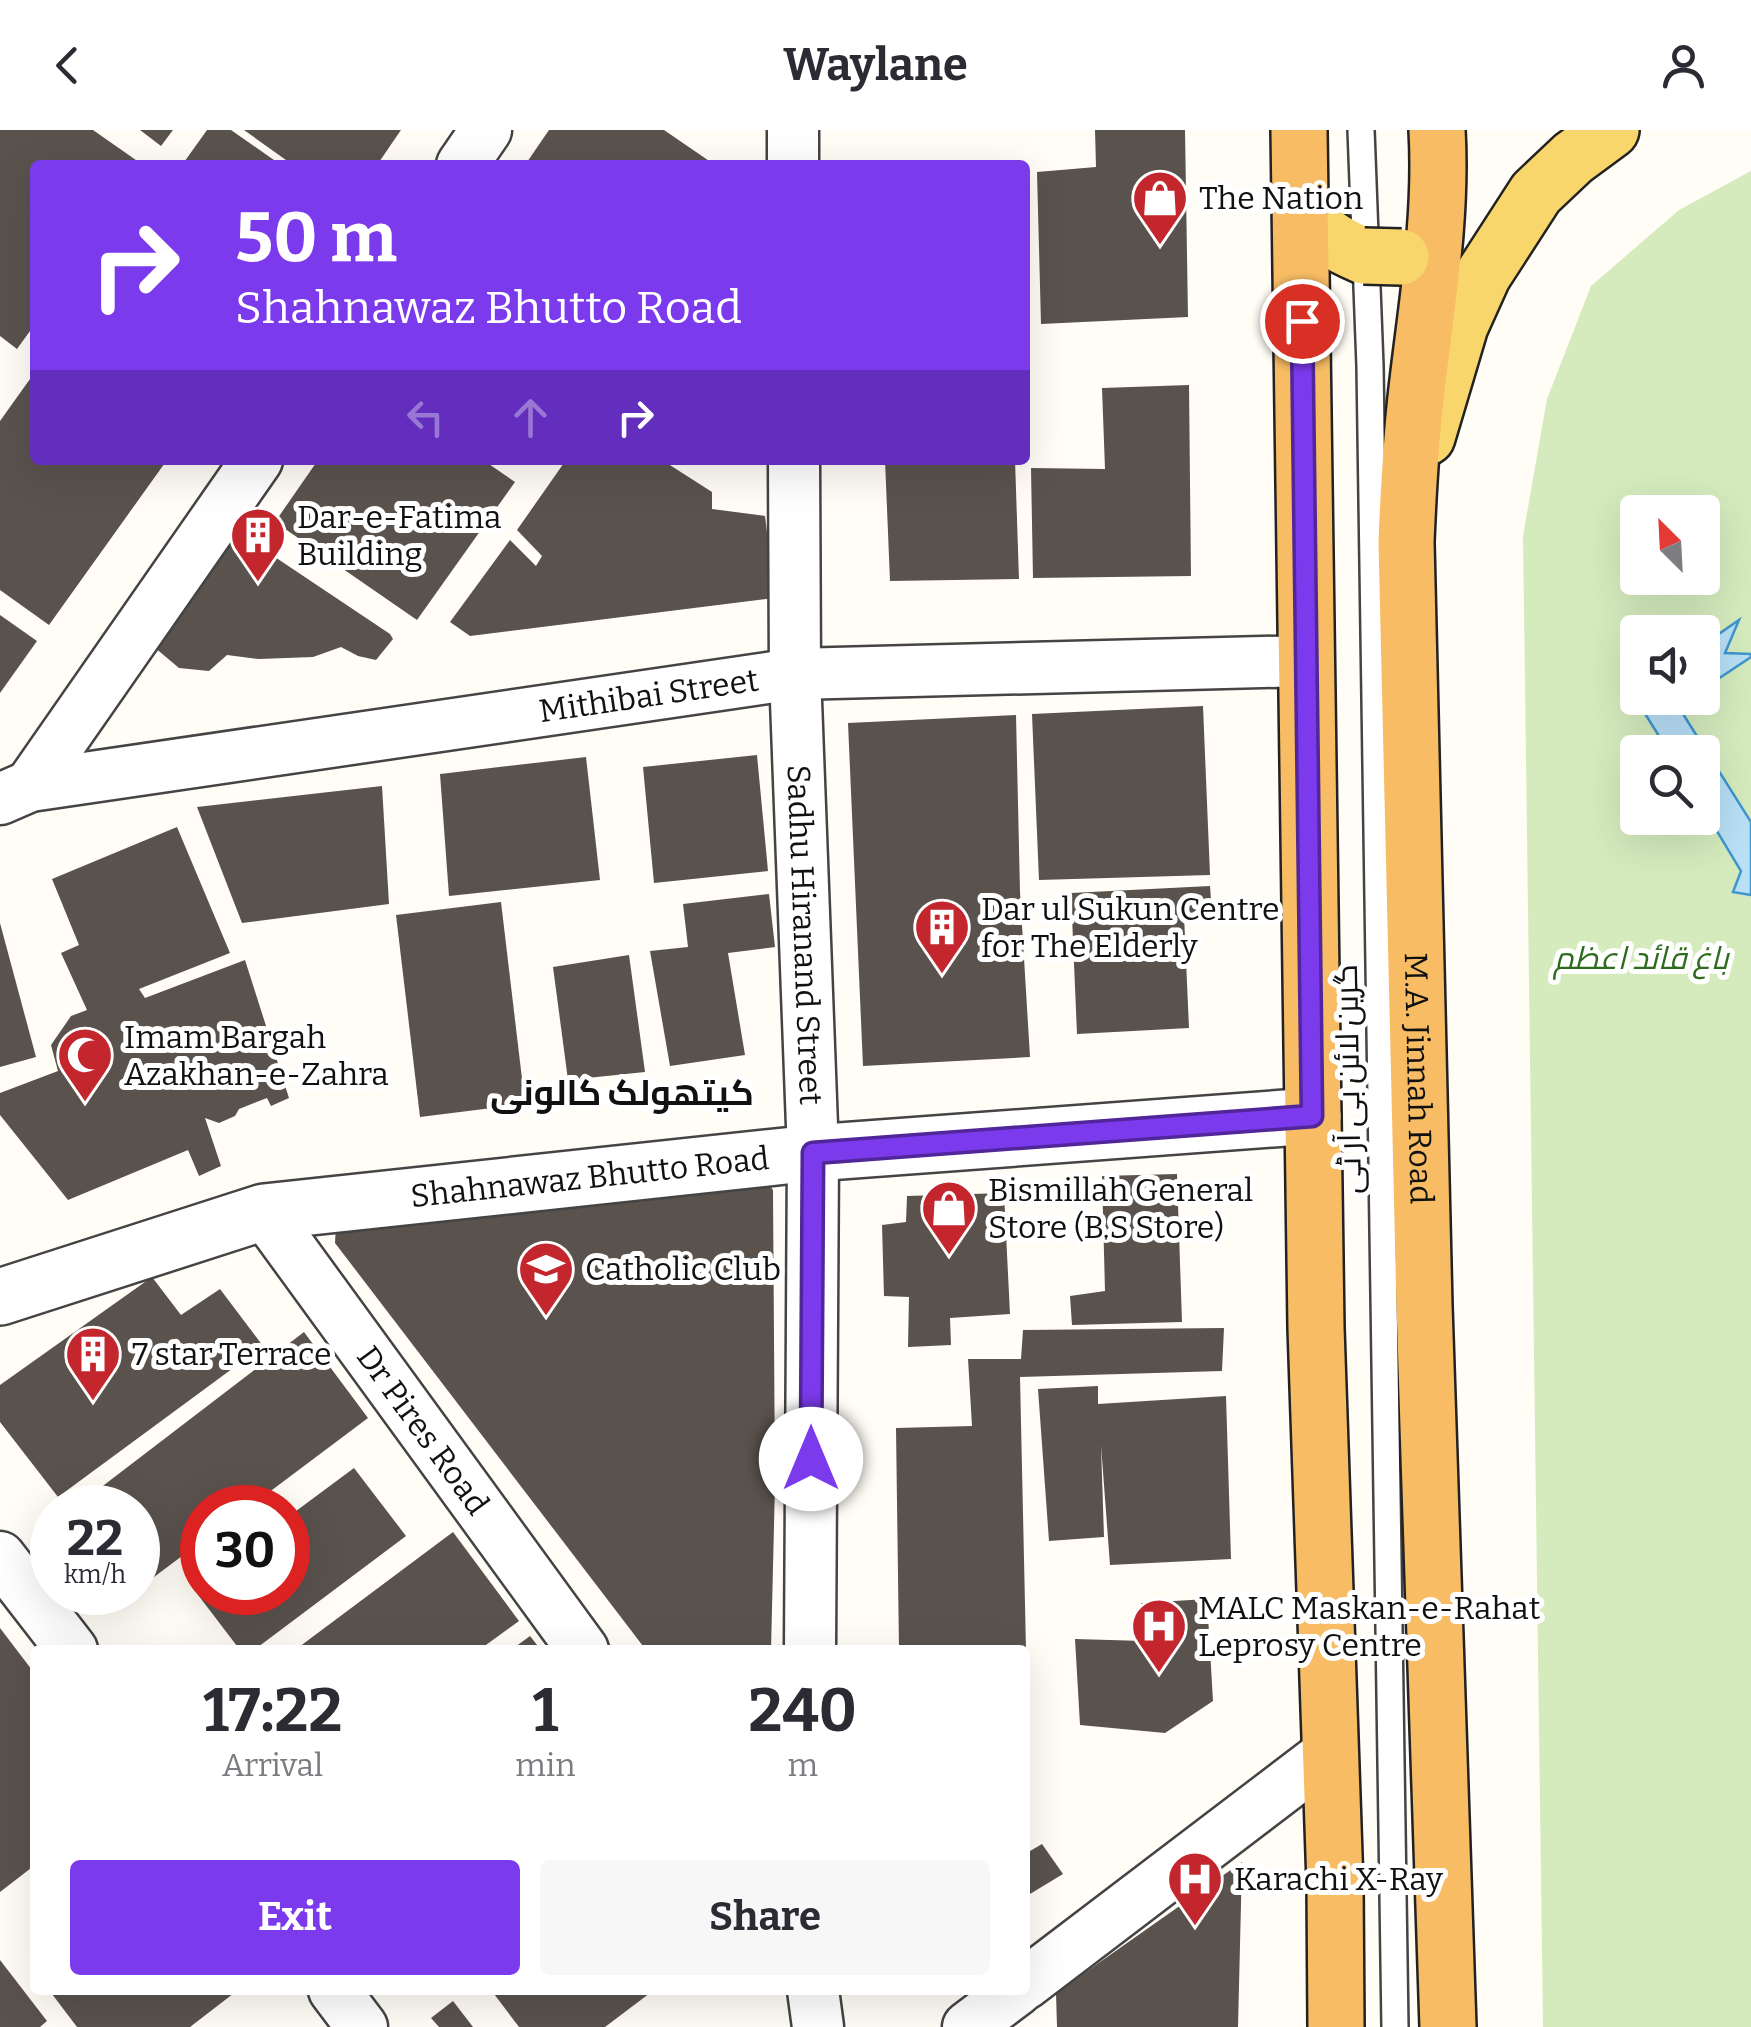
<!DOCTYPE html>
<html lang="en">
<head>
<meta charset="utf-8">
<style>
	body { margin:0; font-family:Bitter,Cairo,serif; background:#f7f7f7; color:#2b2b33; height:100vh; display:flex; flex-direction:column; font-size:38px; white-space:nowrap }
	* { box-sizing:border-box; margin:0 }
	p { font-size:32px; color:#7c7c81 }
	.icon { flex:none; width:55px; height:55px; fill:none; stroke:currentColor; stroke-width:2; stroke-linecap:round; stroke-linejoin:round }
	.map { position:relative; flex:1; overflow:hidden }
	.details { position:absolute; left:30px; top:1515px; width:1000px; height:350px; display:flex; flex-direction:column; background:#fff; border-radius:10px; box-shadow:0 10px 40px #0002 }
	.details>* { flex:none }
	.guide { position:absolute; left:30px; top:30px; width:1000px; height:305px; border-radius:10px; box-shadow:0 10px 40px #0002; background:#7c3aed; color:#fff; overflow:hidden }
	.needle { width:65px; rotate:336deg }
	.fabs { position:absolute; left:1620px; top:365px; display:grid; gap:20px }
	.fabs a { display:grid; place-items:center; width:100px; height:100px; border-radius:10px; background:#fff; box-shadow:0 10px 40px #0002; font-size:50px }
	.speed { position:absolute; left:30px; top:1355px; display:flex; gap:20px; font-size:50px; font-weight:700; text-align:center }
	.speed>* { display:grid; place-content:center; width:130px; height:130px; border-radius:50%; background:#fff; box-shadow:0 10px 40px #0002; line-height:1 }
	.speed small { font-size:25px; font-weight:400 }
	.speed .limit { border:15px solid #d22; background:#fff; color:#111 }
	.pin { position:absolute; display:grid; place-items:center; width:85px; height:85px; color:#fff; margin:-42px; border:5px solid #fff; border-radius:50%; box-shadow:0 2px 10px #0007 }
	.me { position:absolute; width:110px; margin:-55px; rotate:0deg; stroke-linejoin:round; filter:drop-shadow(0 0 8px #0008) }
	.turn { display:flex; align-items:center; gap:35px; height:210px; padding:0 40px; font-size:45px }
	.turn .icon { width:130px; height:130px; stroke-width:2.5 }
	.turn b { display:block; font-size:70px; line-height:85px }
	.lanes { display:flex; align-items:center; height:95px; padding:0 40px; background:#0003; justify-content:center; gap:50px; direction:ltr }
	.lanes .off { opacity:.35 }
	.eta { display:flex; justify-content:space-evenly; align-items:center; height:170px; text-align:center }
	.eta b { font-size:60px; font-weight:700; line-height:70px }
	.button { display:flex; gap:20px; margin-top:auto; padding:20px 40px }
	.button a { flex:1; height:115px; border-radius:10px; background:#7c3aed; color:#fff; font-size:40px; font-weight:700; line-height:115px; text-align:center }
	.button a+a { background:#f7f7f7; color:#2b2b33 }
	header { display:flex; justify-content:space-between; align-items:center; height:130px; padding:0 40px; background:#fff; font-size:45px; font-weight:700 }
	.map>svg:first-child { display:block }
</style>
</head>
<body>
<header><svg class="icon" aria-label="back" viewBox="0 0 24 24"><path d="M15 5l-7 7 7 7"/></svg>Waylane<svg class="icon" aria-label="person" viewBox="0 0 24 24"><circle cx="12" cy="8" r="4"/><path d="M4 21q1-7 8-7t8 7"/></svg></header>
<div class="map">
<svg width="1751" height="1897" viewBox="0 0 1751 1897">
	<rect width="100%" height="100%" fill="#fffdf5"/>
	<path fill="#d5ebbd" fill-rule="evenodd" d="M1751,41V1897H1543L1523,406L1547,269L1591,156L1679,80ZM1638,382H1702V448H1638ZM1638,502H1702V568H1638ZM1638,622H1702V688H1638Z"/>
	<g fill="#b9e0f7" stroke="#3f96cf" stroke-width="2.5">
		<path d="M1739,490L1725,523L1751,524V527L1703,559V515Z"/>
		<path d="M1637,560L1638,568H1690L1678,576L1751,692V765L1733,762L1741,741L1703,678L1702,622H1669L1632,563Z"/>
	</g>
	<g fill="#5a524d">
		<path d="M0,0H93L143,35H35V194L17,219L0,206Z"/>
		<path d="M140,0H173L161,16Z"/>
		<path d="M207,0H231L281,35H182Z"/>
		<path d="M244,0H401L377,35H293Z"/>
		<path d="M549,0H664L715,35H525Z"/>
		<path d="M1095,0H1185L1188,187L1041,194L1037,42L1096,37Z"/>
		<path d="M35,242V330H167L49,495L0,460V291Z"/>
		<path d="M1189,255L1191,446L1033,448L1031,338L1105,339L1102,258Z"/>
		<path d="M318,330H483L515,352L417,490L275,392Z"/>
		<path d="M566,330H662L712,362V379L765,386L775,468L470,506L450,492L510,410L536,436L542,426L517,400Z"/>
		<path d="M885,330H1015L1019,449L890,451Z"/>
		<path d="M239,403L390,504L393,509L376,530L358,526L341,517L313,527L259,529L227,525L209,541L179,538L154,517Z"/>
		<path d="M0,485L37,511L0,563Z"/>
		<path d="M1203,576L1210,745L1039,750L1032,584Z"/>
		<path d="M1016,585L1020,762L1030,927L863,936L848,593Z"/>
		<path d="M757,625L768,741L654,753L643,637Z"/>
		<path d="M586,627L600,750L449,766L440,644Z"/>
		<path d="M382,656L389,774L242,793L197,677Z"/>
		<path d="M177,697L230,823L139,859L145,868L245,830L289,968L271,976L267,968L239,979L235,986L219,993L205,988L221,1036L199,1046L188,1020L68,1070L0,985V963L58,941L51,915L71,886L87,880L61,823L79,815L52,749Z"/>
		<path d="M1210,756L1212,784L1184,785L1189,898L1077,904L1071,763Z"/>
		<path d="M769,764L775,817L728,823L745,925L670,936L650,821L688,817L683,774Z"/>
		<path d="M501,772L525,974L420,987L396,785Z"/>
		<path d="M0,793L36,927L0,937Z"/>
		<path d="M629,825L645,942L568,950L553,837Z"/>
		<path d="M1177,1044L1182,1192L1072,1195L1070,1166L1105,1161L1102,1046Z"/>
		<path d="M762,1045L773,1060L775,1354L771,1520H646L335,1113L336,1094Z"/>
		<path d="M1004,1063L1010,1184L950,1188L951,1215L908,1217L909,1167L884,1166L882,1095L906,1092L907,1066Z"/>
		<path d="M152,1147L181,1185L220,1159L263,1216L58,1367L0,1292V1255Z"/>
		<path d="M1224,1198L1222,1241L1020,1247L1026,1520H899L896,1298L972,1296L968,1229H1021L1023,1200Z"/>
		<path d="M304,1202L368,1288L248,1378H202V1411L138,1459V1378H74Z"/>
		<path d="M1098,1256V1274L1226,1266L1231,1429L1110,1435L1101,1315L1104,1407L1049,1411L1038,1259Z"/>
		<path d="M354,1338L406,1406L254,1520H240L192,1457L202,1449V1462H288V1387Z"/>
		<path d="M453,1402L519,1491L479,1520H295Z"/>
		<path d="M1207,1469L1213,1571L1165,1603L1080,1595L1075,1509L1144,1511L1141,1473Z"/>
		<path d="M0,1498L35,1544V1735L0,1762Z"/>
		<path d="M530,1506L541,1520H511Z"/>
		<path d="M1025,1588H1028L1030,1646H1025Z"/>
		<path d="M1042,1714L1063,1744L1025,1767V1724Z"/>
		<path d="M1242,1732L1238,1897H1057L1056,1863Z"/>
		<path d="M0,1830L47,1891L40,1897H0Z"/>
		<path d="M49,1860H238L190,1897H77Z"/>
		<path d="M491,1860H654L605,1897H519Z"/>
		<path d="M453,1871L473,1897H439L431,1888Z"/>
	</g>
	<g fill="none" stroke-linecap="round" stroke-linejoin="round">
		<g stroke="#444" stroke-width="30">
			<path id="service" d="M1361,0L1370,236L1395,1897"/>
		</g>
		<g stroke="#444" stroke-width="55">
			<g id="minor">
				<path d="M793,0V35"/>
				<path d="M462,35L486,0"/>
				<path id="s1" d="M794,330L795,544L813,1023L810,1520"/>
				<path d="M30,656L257,330"/>
				<path id="s2" d="M0,669L30,656L795,544L1306,531"/>
				<path id="s3" d="M264,1082L583,1520"/>
				<path d="M0,1427L72,1520"/>
				<path d="M1025,1854L1330,1622"/>
				<path d="M334,1860L362,1897"/>
				<path d="M813,1860L818,1897"/>
				<path d="M968,1897L1017,1860"/>
			</g>
		</g>
		<g stroke="#444" stroke-width="60">
			<g id="tertiary">
				<path id="s4" d="M0,1167L264,1082L813,1023L1313,986"/>
			</g>
		</g>
		<g stroke="#222" stroke-width="60">
			<g id="primary">
				<path d="M1300,77C1315,102 1338,115 1364,126"/>
				<path d="M1427,307L1460,196L1483,145L1536,63L1573,28L1611,0"/>
			</g>
		</g>
		<g stroke="#222" stroke-width="60">
			<g id="trunk">
				<path d="M1299,0L1316,1198L1335,1754L1336,1897"/>
				<path id="s5" d="M1437,0C1442,87 1427,173 1417,259C1411,310 1408,361 1406,412L1424,1176L1448,1897"/>
			</g>
		</g>
		<use href="#service" stroke="#fff" stroke-width="25"/>
		<use href="#minor" stroke="#fff" stroke-width="50"/>
		<use href="#tertiary" stroke="#fff" stroke-width="55"/>
		<use href="#primary" stroke="#f9d66b" stroke-width="55"/>
		<use href="#trunk" stroke="#f7bc64" stroke-width="55"/>
		<g stroke="#222" stroke-width="60" stroke-linecap="butt">
			<path id="primary-bridge" d="M1364,126L1401,127"/>
		</g>
		<use href="#primary-bridge" stroke="#f9d66b" stroke-width="55"/>
	</g>
	<g fill="none" stroke-linecap="round" stroke-linejoin="round">
		<g stroke="#51269a" stroke-width="25">
			<path id="route" d="M811,1329L813,1023L1312,986L1302,191"/>
		</g>
		<use href="#route" stroke="#7c3aed" stroke-width="18"/>
	</g>
	<defs>
		<g id="shop-pin" transform="scale(2.875)"><path d="M0 17L-7.5 6A9.5 9.5 0 1 1 7.5 6Z" fill="#c4262e" stroke="#fff"/><path d="M-5-2.5h2.3a2.7 3.5 0 0 1 5.4 0H5L5.5 6h-11ZM-1.5-2.5h3a1.5 2.3 0 0 0-3 0Z" fill="#fff"/></g>
		<g id="building-pin" transform="scale(2.875)"><path d="M0 17L-7.5 6A9.5 9.5 0 1 1 7.5 6Z" fill="#c4262e" stroke="#fff"/><path d="M-4-6H4V6H1V3H-1V6H-4ZM-2.5-4.3h1.7v1.8h-1.7ZM.8-4.3h1.7v1.8H.8ZM-2.5-1h1.7V.8h-1.7ZM.8-1h1.7V.8H.8Z" fill="#fff"/></g>
		<g id="mosque-pin" transform="scale(2.875)"><path d="M0 17L-7.5 6A9.5 9.5 0 1 1 7.5 6Z" fill="#c4262e" stroke="#fff"/><path d="M3.5-4.9A6 6 0 1 0 3.5 4.9A5 5 0 1 1 3.5-4.9Z" fill="#fff"/></g>
		<g id="school-pin" transform="scale(2.875)"><path d="M0 17L-7.5 6A9.5 9.5 0 1 1 7.5 6Z" fill="#c4262e" stroke="#fff"/><path d="M0-5L7-2L0 1L-7-2ZM-4 1L0 2.5L4 1V4Q0 6-4 4Z" fill="#fff"/></g>
		<g id="hospital-pin" transform="scale(2.875)"><path d="M0 17L-7.5 6A9.5 9.5 0 1 1 7.5 6Z" fill="#c4262e" stroke="#fff"/><path d="M-5-5h3v3.5h4V-5h3V5h-3V1.5h-4V5h-3Z" fill="#fff"/></g>
	</defs>
	<g fill-rule="evenodd">
		<use href="#shop-pin" x="1160" y="68"/>
		<use href="#building-pin" x="258" y="405"/>
		<use href="#building-pin" x="942" y="797"/>
		<use href="#mosque-pin" x="85" y="925"/>
		<use href="#shop-pin" x="949" y="1078"/>
		<use href="#school-pin" x="546" y="1139"/>
		<use href="#building-pin" x="93" y="1224"/>
		<use href="#hospital-pin" x="1159" y="1496"/>
		<use href="#hospital-pin" x="1195" y="1749"/>
	</g>
	<g text-anchor="middle" stroke-width="10" stroke-linejoin="round" paint-order="stroke">
		<g font-size="32" fill="#111" stroke="#fff" text-anchor="start">
			<text x="1199" y="79">The Nation</text>
			<text x="297" y="398">Dar-e-Fatima<tspan x="297" dy="37">Building</tspan></text>
			<text x="981" y="790">Dar ul Sukun Centre<tspan x="981" dy="37">for The Elderly</tspan></text>
			<text x="124" y="918">Imam Bargah<tspan x="124" dy="37">Azakhan-e-Zahra</tspan></text>
			<text x="988" y="1071">Bismillah General<tspan x="988" dy="37">Store (B.S Store)</tspan></text>
			<text x="585" y="1150">Catholic Club</text>
			<text x="132" y="1235">7 star Terrace</text>
			<text x="1198" y="1489">MALC Maskan-e-Rahat<tspan x="1198" dy="37">Leprosy Centre</tspan></text>
			<text x="1234" y="1760">Karachi X-Ray</text>
		</g>
		<g font-size="32" fill="#111" stroke="#fff">
			<text dy="11" stroke="none"><textPath href="#s2" startOffset="658">Mithibai Street</textPath></text>
			<text dy="11" stroke="none"><textPath href="#s1" startOffset="475">Sadhu Hiranand Street</textPath></text>
			<text dy="11" stroke="none"><textPath href="#s5" startOffset="950">M.A. Jinnah Road</textPath></text>
			<text transform="translate(1348 949) rotate(-91)" y="11">گرین لائن بی آر ٹی</text>
			<text dy="11" stroke="none"><textPath href="#s4" startOffset="605">Shahnawaz Bhutto Road</textPath></text>
			<text dy="11" stroke="none"><textPath href="#s3" startOffset="270">Dr Pires Road</textPath></text>
		</g>
		<g font-size="32" font-style="italic" fill="#2f6b1f" stroke="#fff">
			<text x="1641" y="839">باغ قائد اعظم</text>
		</g>
		<g font-size="35" font-weight="bold" fill="#111" stroke="#fff">
			<text x="622" y="975">کیتھولک کالونی</text>
		</g>
	</g>
</svg>
<div class="fabs">
<a><svg class="needle" viewBox="-14 -14 28 28"><path d="M0-13l5 13h-10z" fill="#e53935"/><path d="M0 13l5-13h-10z" fill="#7c7c81"/></svg></a>
<a><svg class="icon" aria-label="sound" viewBox="0 0 24 24"><path d="M4 9h4l5-4v14l-5-4H4zM17 9q2 3 0 6"/></svg></a>
<a><svg class="icon" aria-label="search" viewBox="0 0 24 24"><circle cx="10" cy="10" r="6"/><path d="M15 15l6 6"/></svg></a>
</div>
<div class="speed"><div>22<small>km/h</small></div><div class="limit">30</div></div>
<div class="pin" style="left:1302px;top:191px;background:#d93025"><svg class="icon" aria-label="arrive" viewBox="0 0 24 24"><path d="M6 21V4h12l-3 4 3 4H6"/></svg></div>
<svg class="me" style="left:811px;top:1329px" viewBox="-20 -20 40 40"><circle r="19" fill="#fff"/><path d="M0-13L10 11 0 6-10 11z" fill="#7c3aed"/></svg>
<div class="guide">
<div class="turn"><svg class="icon" aria-label="right" viewBox="0 0 24 24"><path d="M7 20v-9h11M14 6l5 5-5 5"/></svg><div><b>50 m</b>Shahnawaz Bhutto Road</div></div>
<div class="lanes"><svg class="icon off" aria-label="left" viewBox="0 0 24 24"><path d="M17 20v-9H6M10 6l-5 5 5 5"/></svg><svg class="icon off" aria-label="ahead" viewBox="0 0 24 24"><path d="M12 20V5M6 11l6-6 6 6"/></svg><svg class="icon" aria-label="right" viewBox="0 0 24 24"><path d="M7 20v-9h11M14 6l5 5-5 5"/></svg></div>
</div>
<section class="details">
<div class="eta">
<div><b>17:22</b><p>Arrival</p></div>
<div><b>1</b><p>min</p></div>
<div><b>240</b><p>m</p></div>
</div>
<div class="button"><a>Exit</a><a>Share</a></div>
</section>
</div>
</body>
</html>
